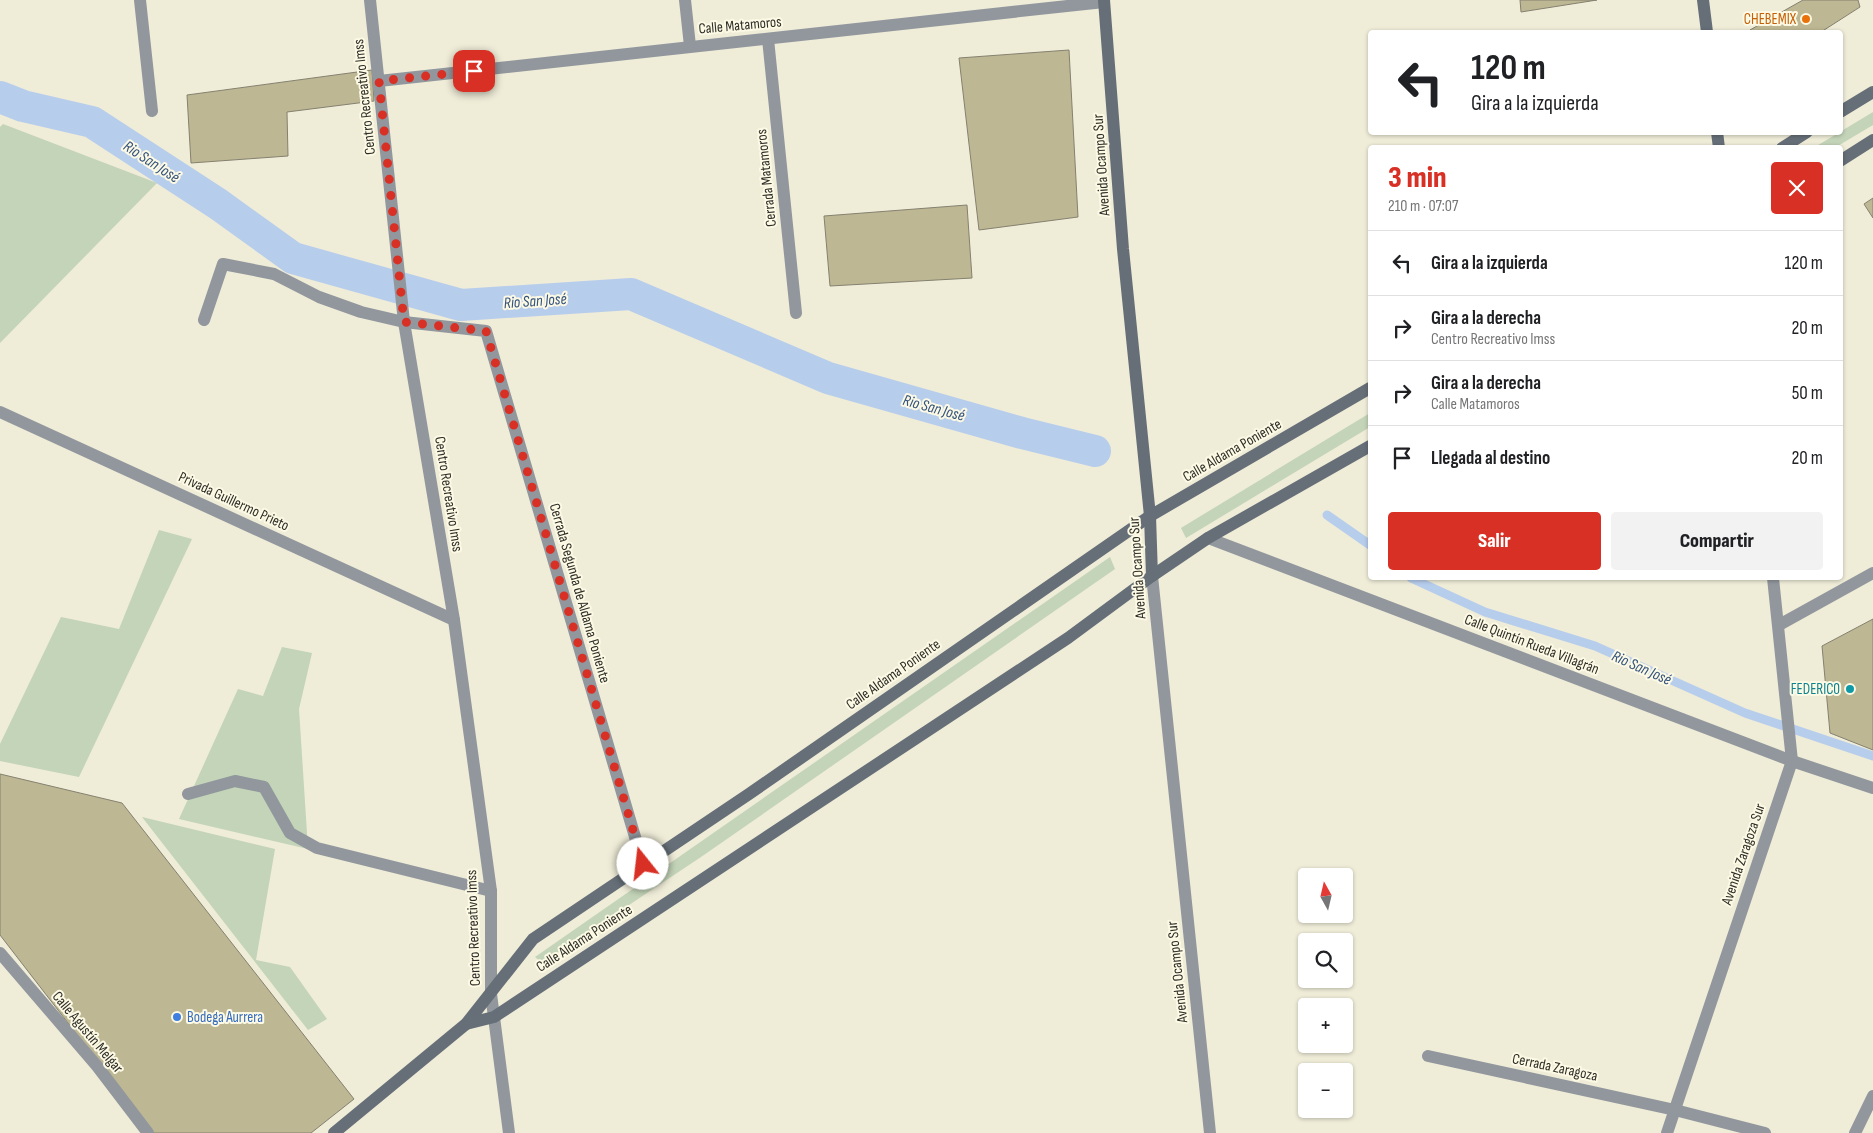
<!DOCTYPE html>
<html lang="es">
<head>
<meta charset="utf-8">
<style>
	body { margin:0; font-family:"Sofia Sans Condensed",sans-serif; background:#f2f2f2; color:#202124; height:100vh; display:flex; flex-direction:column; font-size:19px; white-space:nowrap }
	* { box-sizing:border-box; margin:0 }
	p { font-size:16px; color:#757577 }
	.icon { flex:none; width:28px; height:28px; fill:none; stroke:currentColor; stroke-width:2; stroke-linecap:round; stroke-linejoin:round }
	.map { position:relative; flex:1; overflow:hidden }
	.side { position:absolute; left:1368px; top:145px; width:475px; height:435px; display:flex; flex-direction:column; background:#fff; border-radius:5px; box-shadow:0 1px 4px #0004 }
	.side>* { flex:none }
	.guide { position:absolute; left:1368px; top:30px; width:475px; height:105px; border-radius:5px; box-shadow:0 1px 4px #0004; background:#fff; color:#202124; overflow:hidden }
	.needle { width:32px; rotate:352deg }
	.fabs { position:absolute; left:1298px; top:868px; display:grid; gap:10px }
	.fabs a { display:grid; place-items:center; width:55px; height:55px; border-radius:5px; background:#fff; box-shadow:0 1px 4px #0004; font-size:25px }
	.pin { position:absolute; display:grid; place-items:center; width:42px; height:42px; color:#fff; margin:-21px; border-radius:10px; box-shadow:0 2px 8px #0006 }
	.me { position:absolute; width:55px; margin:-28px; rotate:344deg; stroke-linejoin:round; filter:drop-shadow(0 0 4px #0008) }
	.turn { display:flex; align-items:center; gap:18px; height:105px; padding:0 20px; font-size:22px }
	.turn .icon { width:65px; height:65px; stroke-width:2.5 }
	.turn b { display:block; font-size:35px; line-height:42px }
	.round { display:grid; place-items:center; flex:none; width:52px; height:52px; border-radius:5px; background:#f2f2f2 }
	.overview { display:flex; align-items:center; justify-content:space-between; height:85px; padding:0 20px }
	h1 { font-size:30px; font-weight:800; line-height:38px; color:#d93025 }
	.action { display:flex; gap:10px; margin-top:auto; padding:10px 20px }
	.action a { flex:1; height:58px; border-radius:5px; background:#d93025; color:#fff; font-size:20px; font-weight:800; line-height:58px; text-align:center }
	.action a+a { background:#f2f2f2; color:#202124 }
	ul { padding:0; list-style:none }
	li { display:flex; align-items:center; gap:15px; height:65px; padding:0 20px; border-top:1px solid #e0e0e0 }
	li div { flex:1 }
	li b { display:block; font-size:19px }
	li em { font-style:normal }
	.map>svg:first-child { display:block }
</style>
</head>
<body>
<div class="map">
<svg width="1873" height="1133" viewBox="0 0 1873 1133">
	<rect width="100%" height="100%" fill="#efecd8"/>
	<g fill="#c3d4b8">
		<path d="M1873,112V125L1836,147H1815Z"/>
		<path d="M3,124L157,183L0,343V127Z"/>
		<path d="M1370,413V427L1186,538L1181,528Z"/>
		<path d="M159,530L192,539L79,777L0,761V744L61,617L119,629Z"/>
		<path d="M1110,557L1115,569L701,857L542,963L535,957Z"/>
		<path d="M282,647L312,653L299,709L308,849L179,819L238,689L263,696Z"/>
		<path d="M142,817L275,849L256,960L290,967L327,1019L308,1030Z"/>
	</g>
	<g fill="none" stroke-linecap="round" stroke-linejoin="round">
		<g stroke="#b7cdec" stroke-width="9">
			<path d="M1327,515L1370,545"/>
			<path d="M1411,578L1485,612L1595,646L1745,713L1873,756"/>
		</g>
		<path stroke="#b7cdec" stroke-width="32" d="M0,97L23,106L92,122L218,204L293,258L461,305L631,294L828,378L1022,433L1095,451"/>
	</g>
	<g fill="#beb793" stroke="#848170">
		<path d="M1520,0H1597L1521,12Z"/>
		<path d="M1803,0H1858L1860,7L1821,32H1750V30Z"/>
		<path d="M1069,50L1078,217L979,230L959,58Z"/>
		<path d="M372,70L374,101L287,112L288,156L191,163L187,95Z"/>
		<path d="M1873,198V218L1864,204Z"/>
		<path d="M967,205L972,278L830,286L824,216Z"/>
		<path d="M1873,619V750L1830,733L1822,646Z"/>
		<path d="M0,774L122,803L354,1099L311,1133H153L0,935Z"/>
	</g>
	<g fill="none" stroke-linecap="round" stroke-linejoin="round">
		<g stroke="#91979d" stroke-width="12">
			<path d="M768,39L796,313"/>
			<path d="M204,320L223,264L274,274L319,297L361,312L404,322L486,331L643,864"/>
			<path d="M188,794L235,781L264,787L290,833L317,848L491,891"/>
		</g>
		<g stroke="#91979d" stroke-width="12">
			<path d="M140,0L152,111"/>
			<path d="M370,0L404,322L454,620L491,891V994L509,1133"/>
			<path d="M685,0L690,46"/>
			<path d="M379,81L1104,2"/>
			<path d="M0,412L454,620"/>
			<path d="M1208,538L1792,761L1873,788"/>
			<path d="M1152,576L1210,1133"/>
			<path d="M1779,625L1873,573"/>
			<path d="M0,953L97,1066L148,1133"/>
			<path d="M1428,1056L1675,1110L1765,1133"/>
			<path d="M1667,1133L1792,761L1773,578"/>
			<path d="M1855,1133L1873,1096"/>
		</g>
		<g stroke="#666f78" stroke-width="12">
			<path d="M1104,0L1123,249L1150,516L1152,576"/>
			<path d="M1703,0L1707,32"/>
			<path d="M1840,112L1873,92"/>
			<path d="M1717,132L1719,148"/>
			<path d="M1782,148L1807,132"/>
			<path d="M1840,161L1873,140"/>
			<path d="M466,1024L494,1017L1068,638L1152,576L1208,538L1370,446"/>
			<path d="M334,1133L466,1024L533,939L749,794L1150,516L1370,388"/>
		</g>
	</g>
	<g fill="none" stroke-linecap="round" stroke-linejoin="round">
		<path stroke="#d93025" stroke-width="9" stroke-dasharray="0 16.2" d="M474,71L379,81L404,322L486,331L643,864"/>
	</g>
	<circle fill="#e8710a" stroke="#fcf9e5" stroke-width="2" cx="1806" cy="19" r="5"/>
	<circle fill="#0f9aa8" stroke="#fcf9e5" stroke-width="2" cx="1850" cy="689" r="5"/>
	<circle fill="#3f7fe0" stroke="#fcf9e5" stroke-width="2" cx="177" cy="1017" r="5"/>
	<g text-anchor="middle" stroke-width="4" stroke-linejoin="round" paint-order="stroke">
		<g font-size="15" fill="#c56008" stroke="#fcf9e5" text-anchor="end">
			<text x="1796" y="24">CHEBEMIX</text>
		</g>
		<g font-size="15" fill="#2f2e27" stroke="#fcf9e5">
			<text transform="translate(740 25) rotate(-5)" y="5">Calle Matamoros</text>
			<text transform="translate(364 97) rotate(-96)" y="5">Centro Recreativo Imss</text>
			<text transform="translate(1101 165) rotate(-94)" y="5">Avenida Ocampo Sur</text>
			<text transform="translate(766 178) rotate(-96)" y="5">Cerrada Matamoros</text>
			<text transform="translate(1232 450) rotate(-30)" y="5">Calle Aldama Poniente</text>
			<text transform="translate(449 494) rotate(81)" y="5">Centro Recreativo Imss</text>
			<text transform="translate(234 501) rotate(25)" y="5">Privada Guillermo Prieto</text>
			<text transform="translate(1137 568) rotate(-94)" y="5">Avenida Ocampo Sur</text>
			<text transform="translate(580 593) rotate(74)" y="5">Cerrada Segunda de Aldama Poniente</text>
			<text transform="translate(1532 644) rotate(21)" y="5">Calle Quintín Rueda Villagrán</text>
			<text transform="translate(893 674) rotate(-35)" y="5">Calle Aldama Poniente</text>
			<text transform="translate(1743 854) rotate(-71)" y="5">Avenida Zaragoza Sur</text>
			<text transform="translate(473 928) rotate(-92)" y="5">Centro Recreativo Imss</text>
			<text transform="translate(584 938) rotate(-33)" y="5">Calle Aldama Poniente</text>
			<text transform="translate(1177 972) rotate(-96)" y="5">Avenida Ocampo Sur</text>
			<text transform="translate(88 1032) rotate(50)" y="5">Calle Agustín Melgar</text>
			<text transform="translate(1555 1067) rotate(12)" y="5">Cerrada Zaragoza</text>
		</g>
		<g font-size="15" fill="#0d838f" stroke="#fcf9e5" text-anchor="end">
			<text x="1840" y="694">FEDERIC0</text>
		</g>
		<g font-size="15" fill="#366cbe" stroke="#fcf9e5" text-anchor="start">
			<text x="187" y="1022">Bodega Aurrera</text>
		</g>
		<g font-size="16" font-style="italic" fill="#33527d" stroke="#fcf9e5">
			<text transform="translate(152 161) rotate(33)" y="6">Rio San José</text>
			<text transform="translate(535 300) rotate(-4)" y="6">Rio San José</text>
			<text transform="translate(934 407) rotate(15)" y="6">Rio San José</text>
			<text transform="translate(1642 667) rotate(24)" y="6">Rio San José</text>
		</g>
	</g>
</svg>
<div class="fabs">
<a><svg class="needle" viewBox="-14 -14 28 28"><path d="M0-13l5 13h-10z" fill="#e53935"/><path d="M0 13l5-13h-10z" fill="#757577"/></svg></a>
<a><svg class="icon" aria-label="search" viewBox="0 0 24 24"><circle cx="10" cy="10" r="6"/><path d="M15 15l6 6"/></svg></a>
<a>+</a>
<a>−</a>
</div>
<div class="pin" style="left:474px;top:71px;background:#d93025"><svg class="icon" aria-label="arrive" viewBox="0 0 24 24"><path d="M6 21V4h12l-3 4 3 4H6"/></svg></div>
<svg class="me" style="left:643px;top:864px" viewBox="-20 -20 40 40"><circle r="19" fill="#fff"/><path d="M0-13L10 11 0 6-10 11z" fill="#d93025"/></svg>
<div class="guide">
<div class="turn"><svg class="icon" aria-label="left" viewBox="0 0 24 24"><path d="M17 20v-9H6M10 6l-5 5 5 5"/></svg><div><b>120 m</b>Gira a la izquierda</div></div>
</div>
<section class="side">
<div class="overview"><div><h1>3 min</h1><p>210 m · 07:07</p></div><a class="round" style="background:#d93025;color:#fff"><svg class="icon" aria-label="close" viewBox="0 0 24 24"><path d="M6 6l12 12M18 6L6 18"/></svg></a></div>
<ul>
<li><svg class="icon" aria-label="left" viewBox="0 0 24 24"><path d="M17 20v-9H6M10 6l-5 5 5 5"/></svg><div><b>Gira a la izquierda</b></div><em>120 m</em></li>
<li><svg class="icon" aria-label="right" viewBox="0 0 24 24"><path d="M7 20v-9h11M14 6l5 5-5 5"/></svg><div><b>Gira a la derecha</b><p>Centro Recreativo Imss</p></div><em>20 m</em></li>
<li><svg class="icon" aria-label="right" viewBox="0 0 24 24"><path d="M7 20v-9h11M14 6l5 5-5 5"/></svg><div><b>Gira a la derecha</b><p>Calle Matamoros</p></div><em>50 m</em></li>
<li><svg class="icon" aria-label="arrive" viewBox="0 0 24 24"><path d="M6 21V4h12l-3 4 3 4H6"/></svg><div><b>Llegada al destino</b></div><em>20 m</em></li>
</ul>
<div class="action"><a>Salir</a><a>Compartir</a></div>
</section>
</div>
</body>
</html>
